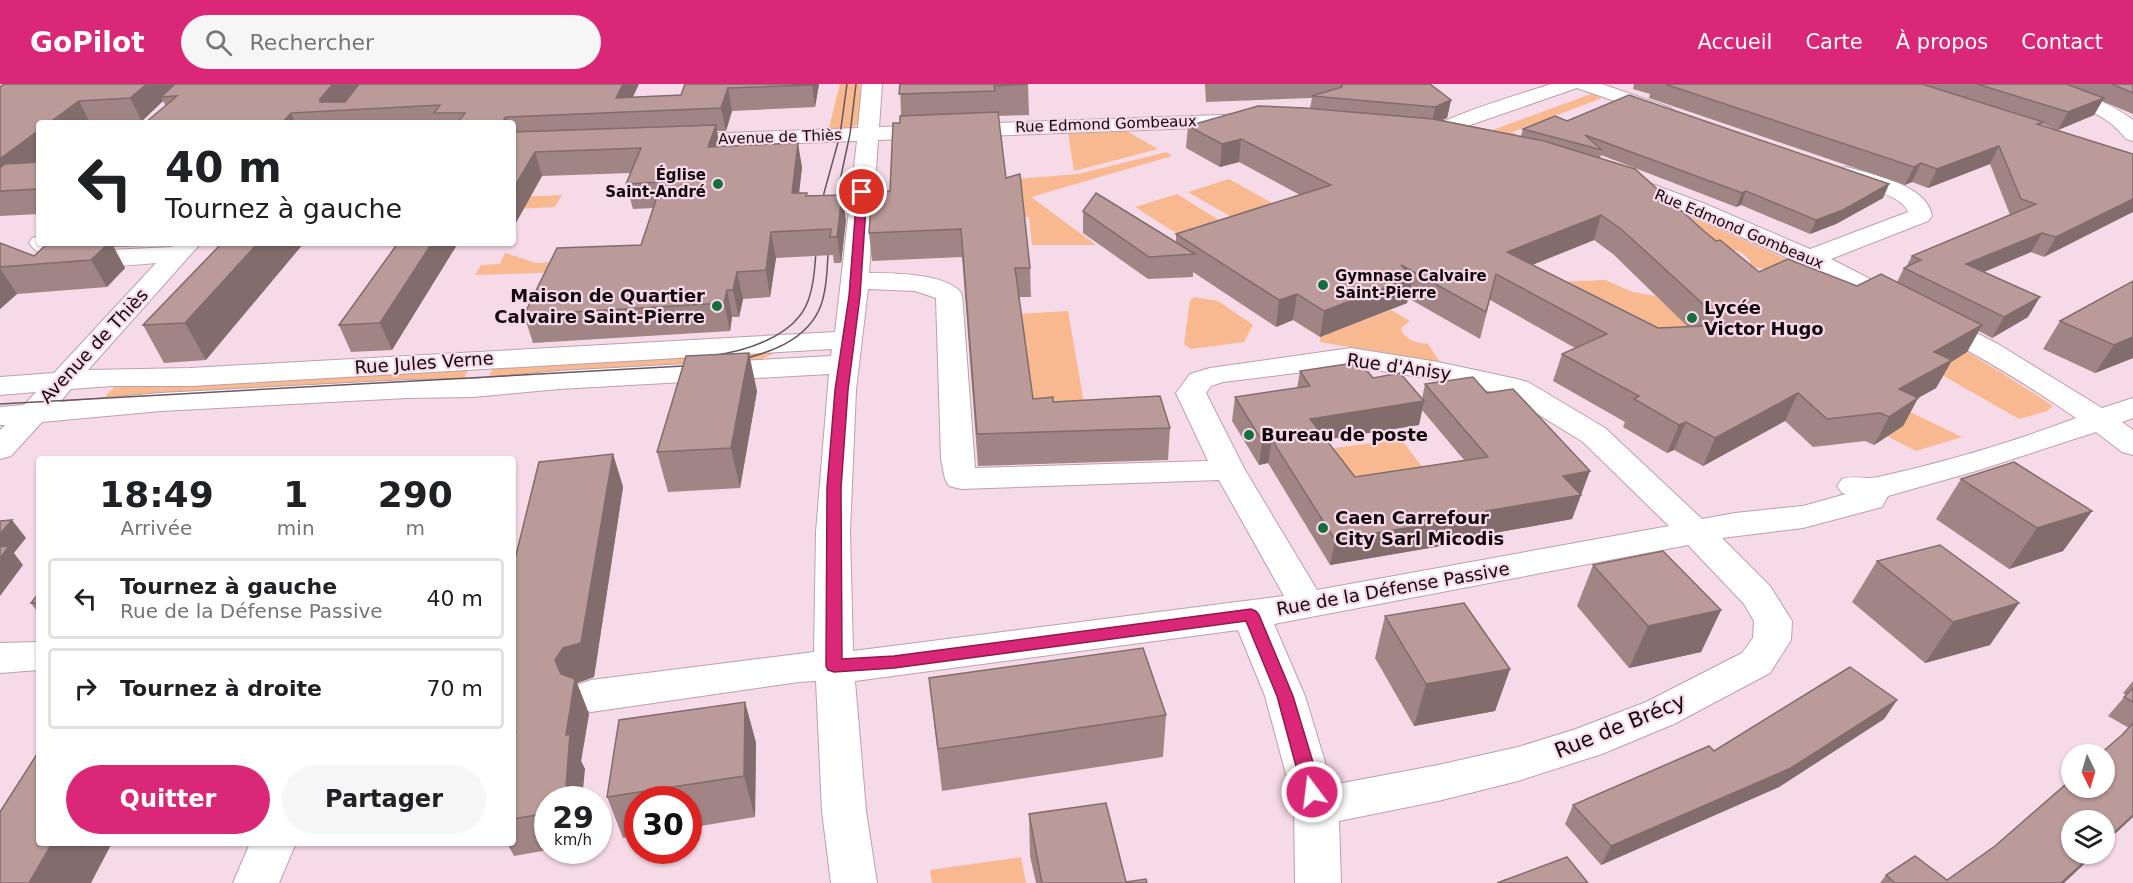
<!DOCTYPE html>
<html lang="fr">
<head>
<meta charset="utf-8">
<style>
	body { margin:0; font-family:"DejaVu Sans",sans-serif; background:#f6f6f6; color:#202124; height:100vh; display:flex; flex-direction:column; font-size:22px; white-space:nowrap }
	* { box-sizing:border-box; margin:0 }
	p { font-size:20px; color:#757577 }
	.icon { flex:none; width:33px; height:33px; fill:none; stroke:currentColor; stroke-width:2; stroke-linecap:round; stroke-linejoin:round }
	.map { position:relative; flex:1; overflow:hidden }
	.drawer { position:absolute; left:36px; top:372px; width:480px; height:390px; display:flex; flex-direction:column; background:#fff; border-radius:6px; box-shadow:0 2px 4px #0004 }
	.drawer>* { flex:none }
	.banner { position:absolute; left:36px; top:36px; width:480px; height:126px; border-radius:6px; box-shadow:0 2px 4px #0004; background:#fff; color:#202124; overflow:hidden }
	.needle { width:39px; rotate:175deg }
	.tools { position:absolute; left:2061px; top:660px; display:grid; gap:12px }
	.tools a { display:grid; place-items:center; width:54px; height:54px; border-radius:50%; background:#fff; box-shadow:0 2px 4px #0004; font-size:30px }
	.speed { position:absolute; left:534px; top:702px; display:flex; gap:12px; font-size:30px; font-weight:700; text-align:center }
	.speed>* { display:grid; place-content:center; width:78px; height:78px; border-radius:50%; background:#fff; box-shadow:0 2px 4px #0004; line-height:1 }
	.speed small { font-size:15px; font-weight:400 }
	.speed .limit { border:9px solid #d22; background:#fff; color:#111 }
	.pin { position:absolute; display:grid; place-items:center; width:51px; height:51px; color:#fff; margin:-26px; border:3px solid #fff; border-radius:50%; box-shadow:0 2px 6px #0007 }
	.me { position:absolute; width:66px; margin:-33px; rotate:345deg; stroke-linejoin:round; filter:drop-shadow(0 0 4px #0008) }
	.turn { display:flex; align-items:center; gap:21px; height:126px; padding:0 30px; font-size:27px }
	.turn .icon { width:78px; height:78px; stroke-width:2.5 }
	.turn b { display:block; font-size:42px; line-height:51px }
	.eta { display:flex; justify-content:space-evenly; align-items:center; height:102px; text-align:center }
	.eta b { font-size:36px; font-weight:700; line-height:42px }
	.primary-button { display:flex; gap:12px; margin-top:auto; padding:12px 30px }
	.primary-button a { flex:1; height:69px; border-radius:36px; background:#db2777; color:#fff; font-size:24px; font-weight:700; line-height:69px; text-align:center }
	.primary-button a+a { background:#f6f6f6; color:#202124 }
	ul { padding:0; list-style:none }
	li { display:flex; align-items:center; gap:18px; height:81px; margin:0 12px 9px; padding:0 18px; border:3px solid #e0e0e0; border-radius:6px }
	li div { flex:1 }
	li b { display:block; font-size:22px }
	li em { font-style:normal }
	header { display:flex; align-items:center; gap:36px; box-sizing:border-box; height:84px; padding:0 30px; background:#db2777; color:#fff }
	header strong { font-size:28px }
	nav { display:flex; gap:33px; margin-inline-start:auto; font-size:21px }
	.search { width:420px; height:54px; background:#f6f6f6; display:flex; align-items:center; gap:15px; box-sizing:border-box; padding:0 21px; border-radius:33px; color:#757577; font-size:22px }
	.map>svg:first-child { display:block }
</style>
</head>
<body>
<header>
<strong>GoPilot</strong>
<div class="search"><svg class="icon" aria-label="search" viewBox="0 0 24 24"><circle cx="10" cy="10" r="6"/><path d="M15 15l6 6"/></svg>Rechercher</div>
<nav><a>Accueil</a><a>Carte</a><a>À propos</a><a>Contact</a></nav>
</header>
<div class="map">
<svg width="2133" height="799" viewBox="0 0 2133 799">
	<rect width="100%" height="100%" fill="#f7dae8"/>
	<g fill="#f8b990">
		<path d="M840,0H860V39L851,44L828,47Z"/>
		<path d="M1591,10L1602,14L1512,48L1522,53L1487,48Z"/>
		<path d="M1125,46L1158,65L1074,87L1068,49Z"/>
		<path d="M1167,68L1172,72L1031,113L1096,161H1032L1029,133H993L1005,96L1078,90Z"/>
		<path d="M1229,95L1274,120L1233,134L1188,108Z"/>
		<path d="M1177,110L1222,138L1179,151L1135,123Z"/>
		<path d="M562,111L555,123L515,125L513,113Z"/>
		<path d="M1656,118C1793,176 1930,239 2053,322L2047,327L2019,335L1935,287L1952,277L1781,187L1750,183V176L1741,168L1665,150Z"/>
		<path d="M505,169L536,179L652,174L604,187L475,191L481,181L500,180Z"/>
		<path d="M1605,196L1633,208L1656,212L1715,268L1513,200Z"/>
		<path d="M1195,213L1218,217L1253,241L1244,258L1191,265L1184,260L1190,216Z"/>
		<path d="M1391,226L1410,237L1401,244C1404,256 1417,259 1428,260L1440,278L1320,258V253Z"/>
		<path d="M1068,227L1086,331L1034,346L1018,230Z"/>
		<path d="M785,264L760,276L737,281L485,299L498,276Z"/>
		<path d="M472,278L461,301L97,321L120,297Z"/>
		<path d="M1821,285L1962,353L1916,367L1887,352L1903,342Z"/>
		<path d="M1401,355L1427,389L1358,400L1334,364Z"/>
		<path d="M1021,773L1026,799H932L930,786Z"/>
	</g>
	<g fill="none" stroke-linecap="round" stroke-linejoin="round">
		<g stroke="#bca0ad" stroke-width="2">
			<g id="minor">
				<path d="M862,0H882L879,43L1250,30L1257,32L1260,36L1257,40L1250,42L878,56L869,189C892,189 948,189 962,210L975,384L1208,377L1176,309L1190,290L1210,284L1351,264L1438,278L1517,295L1528,298L1605,344L1702,435L1735,429L1803,422L1846,410L1842,409L1837,402L1842,395C1855,391 1866,396 1878,393C1945,378 2013,358 2076,334C2019,294 1958,260 1896,228C1805,180 1713,138 1617,103L1614,98L1617,93L1625,91L1633,93L1703,119L1810,165L1908,128C1904,111 1854,100 1838,95L1835,90L1838,85L1846,83C1872,90 1928,101 1932,132L1928,137L1831,175L1998,260L2102,324L2133,314V334L2122,338L2133,346V371L2122,368L2096,348L1976,387L1888,412L1882,423L1803,444L1722,454L1770,502L1792,537L1791,556L1770,589L1674,640L1602,670L1518,697L1438,717L1339,737L1341,799H1295L1294,720L1265,612L1238,546L855,597L866,727L877,799H831L822,727L816,597L799,598L591,628L577,623L571,612L577,601L591,596L814,568L816,448L829,290L559,305L473,313L407,314L161,327L42,338L11,372L0,375V346L5,341H0V323L24,321L36,308L0,311V293L54,289L156,179C123,182 50,190 29,159L32,154L39,152V159H59L74,165L89,167L172,163L175,159H201L88,286L190,284L835,248L857,57L675,63L668,61L664,57L668,53L675,51L858,44ZM868,205L915,207L936,214L941,375L945,395L949,402L961,405L1219,396L1284,512L853,567L850,448L856,306ZM832,265L831,272L559,287L473,295L407,296L161,309L60,318L71,305L112,302H190ZM1351,282L1438,296L1507,311L1583,358L1669,442L1317,506L1245,386L1206,309L1211,302L1223,298ZM1688,461L1744,520L1754,537L1753,554L1742,569L1646,618L1576,645L1518,663L1438,681L1332,701L1305,612L1274,540Z"/>
				<path d="M1551,0H1602L1671,24L1674,28L1671,32L1664,34L1577,4L1470,41L1442,54L1435,56L1428,54L1425,50C1436,34 1528,8 1551,0Z"/>
				<path d="M2017,0C2058,0 2100,11 2133,36V57L2126,55C2103,23 2056,15 2020,4Z"/>
				<path d="M39,558V586L0,589V559Z"/>
				<path d="M250,759H296L279,799H233Z"/>
			</g>
		</g>
		<use href="#minor" fill="#fff" fill-rule="evenodd"/>
		<g stroke="#67565e" stroke-width="1.5">
			<path d="M821,129L824,109L840,51L847,0"/>
			<path d="M833,129L850,50L856,0"/>
			<path d="M709,272C743,268 795,253 808,217C815,198 815,176 817,156"/>
			<path d="M734,277C767,270 808,257 821,221C828,201 827,177 829,156"/>
			<path d="M0,320L701,281"/>
		</g>
	</g>
	<g fill="#a08584" fill-rule="evenodd">
		<path d="M685,0H819L815,23L732,27L726,47H717L720,62L802,83L799,109H807V112L846,136L841,179H834L833,171L776,174L770,213L743,215L739,233H732L730,247L533,259L524,231L641,161L654,124L633,125L626,100L631,89L542,92L513,144V39H145L166,22L163,17L142,37L109,39H39V130L0,132V3L633,13L681,11Z"/>
		<path d="M900,0H1028L1029,31L998,32L1006,94L1030,184L1031,213H1019L1033,315L1053,318L1170,344L1168,376L978,382L962,173L872,177L869,149L890,107L901,32Z"/>
		<path d="M1205,0H1430L1451,16L1447,34L1442,36L1521,52L1523,45L1567,37L1889,100L1883,114L1836,140L1810,150L1741,121L1736,123L1601,71L1600,74L1705,148L1759,188L1857,202L1897,198L1904,184L1906,183L1912,172L2010,131L1990,80L1928,104L1912,98L1905,101L1649,14L1650,10L1633,5L1634,0H2133V30L2102,17L2094,31L2058,46L2042,40L2041,41L2133,70L2044,173L2031,168L1984,188L2028,233L1992,254L1979,247L1967,268L1951,278L1936,304L1918,314L1903,342L1874,361L1865,357L1813,363L1785,337L1703,382L1674,366L1667,369L1623,343L1625,338L1553,297L1562,270L1575,264L1490,216L1480,255L1408,214L1407,219L1320,253L1293,236L1276,243L1193,188V193L1148,195L1083,149V127L1176,159V150L1300,111L1239,78L1220,83L1186,64L1188,42L1310,24L1312,14L1206,18ZM1594,156L1613,170L1688,243L1658,244L1532,181Z"/>
		<path d="M0,159L34,172L48,159H149L146,162L114,163L125,184L107,203L17,210L0,225Z"/>
		<path d="M222,159L206,276L164,279L143,241Z"/>
		<path d="M390,159H460H458L392,266L351,268L339,241L396,162H391Z"/>
		<path d="M2133,197V274L2095,289L2043,265L2060,237Z"/>
		<path d="M1300,287L1373,294L1422,315L1425,300L1582,411H1581L1572,435L1483,451L1482,455L1330,481L1268,379L1259,381L1232,337L1235,313L1297,304ZM1422,326L1464,376L1355,393L1326,355L1419,341Z"/>
		<path d="M757,307L740,404L668,408L657,368Z"/>
		<path d="M613,370L623,403L594,593L577,599L589,630L581,677L585,685L548,716V766L514,772L507,759H513V483Z"/>
		<path d="M1961,395L2092,427L2063,467L2009,485L1936,435Z"/>
		<path d="M1877,477L1990,561L1925,579L1852,518Z"/>
		<path d="M1593,481L1721,526L1701,568L1629,584L1577,522Z"/>
		<path d="M39,509V530L31,519Z"/>
		<path d="M1385,532L1510,585L1495,627L1414,642L1375,574Z"/>
		<path d="M929,594L1166,631L1163,673L942,707Z"/>
		<path d="M2133,597V733L2104,760V736L2064,799H1880L1886,791L1947,796L1995,762L2122,651L2129,644L2108,632L2126,611L2123,609Z"/>
		<path d="M1897,616L1884,635L1779,703L1601,781L1565,740L1573,721L1714,667Z"/>
		<path d="M745,618L756,659L755,733L688,744V716H638V752L623,754L607,713Z"/>
		<path d="M1029,730L1126,798L1147,799H1036L1030,772Z"/>
	</g>
	<g fill="#826c6c">
		<path d="M147,0H183L161,13L163,17L142,37L130,14Z"/>
		<path d="M333,0H359L338,27L320,18V15Z"/>
		<path d="M623,0H639L626,28L616,14Z"/>
		<path d="M812,0H819L815,23L812,1Z"/>
		<path d="M728,4L732,27L726,47L721,24Z"/>
		<path d="M2104,14L2094,31L2058,46L2068,28Z"/>
		<path d="M1451,16L1447,34L1432,41L1435,23Z"/>
		<path d="M79,17L90,39H49Z"/>
		<path d="M291,29L295,39H282Z"/>
		<path d="M506,33L508,39H504V35Z"/>
		<path d="M716,41L720,64L708,63Z"/>
		<path d="M39,46V81L0,107V75Z"/>
		<path d="M1241,55L1239,78L1220,83L1222,60Z"/>
		<path d="M798,59L802,83L796,135L792,109Z"/>
		<path d="M1999,62L1990,80L1928,104L1937,85Z"/>
		<path d="M535,68L542,92L513,144V105Z"/>
		<path d="M1921,79L1912,98L1905,101L1914,83Z"/>
		<path d="M1889,100L1883,114L1836,140L1810,150L1816,136Z"/>
		<path d="M1746,107L1741,121L1736,123L1742,109Z"/>
		<path d="M842,111L846,136L841,179L837,153Z"/>
		<path d="M2133,115V128L2044,173L2056,153Z"/>
		<path d="M1601,131L1594,156L1502,193L1507,168Z"/>
		<path d="M771,148L776,174L770,213L766,186Z"/>
		<path d="M2042,149L2031,168L1955,200L1966,180Z"/>
		<path d="M109,159H111L125,184L107,203L91,176Z"/>
		<path d="M258,159H304L206,276L185,239Z"/>
		<path d="M432,159H458L392,266L380,239Z"/>
		<path d="M0,184L17,210L0,225Z"/>
		<path d="M737,188L743,215L739,233L733,206Z"/>
		<path d="M1413,193L1407,219L1320,253L1324,227Z"/>
		<path d="M727,206L732,233L730,247L724,219Z"/>
		<path d="M1297,210L1293,236L1276,243L1279,216Z"/>
		<path d="M2040,213L2028,233L1992,254L2004,233Z"/>
		<path d="M1982,241L1967,268L1951,278L1936,304L1886,332L1899,305L1934,268Z"/>
		<path d="M2133,253V274L2095,289L2114,261Z"/>
		<path d="M749,269L757,307L740,404L731,364Z"/>
		<path d="M1798,309L1785,337L1703,382L1715,354Z"/>
		<path d="M1918,314L1903,342L1874,361L1889,333Z"/>
		<path d="M1424,317L1419,341L1306,359L1310,335Z"/>
		<path d="M1686,338L1674,366L1667,369L1679,341Z"/>
		<path d="M1272,356L1268,379L1259,381L1262,357Z"/>
		<path d="M613,370L623,403L594,593L577,599L589,630L581,677L585,685L582,716H565L566,651L555,576Z"/>
		<path d="M1590,387L1572,435L1483,451L1482,455L1330,481L1335,456L1486,427L1563,392Z"/>
		<path d="M2092,427L2063,467L2009,485L2037,444Z"/>
		<path d="M12,436L26,454L14,469L23,481L0,512V450Z"/>
		<path d="M2019,519L1990,561L1925,579L1953,538Z"/>
		<path d="M1721,526L1701,568L1629,584L1648,542Z"/>
		<path d="M1510,585L1495,627L1414,642L1426,600Z"/>
		<path d="M1897,616L1884,635L1779,703L1601,781L1611,762Z"/>
		<path d="M745,618L756,659L755,733L744,692Z"/>
		<path d="M2133,731V733L2104,760V758Z"/>
		<path d="M52,759H112L91,799H29Z"/>
		<path d="M2093,770H2095L2064,799H2061Z"/>
	</g>
	<g fill="#ba9b9a" stroke="#826c6c" stroke-width="1.5" fill-rule="evenodd">
		<path d="M4,0H147L130,14L79,17L49,39H39V46L0,75V3Z"/>
		<path d="M175,0H333L320,15V18H345L359,0H623L616,14L681,11L685,0H812V1L728,4L721,24L506,33L504,35V39H457L465,29H434L440,21L291,29L282,39H145L177,12L161,13Z"/>
		<path d="M900,0H1028L994,2L995,7L899,10Z"/>
		<path d="M1342,0H1430L1451,16L1435,23L1312,12L1342,3Z"/>
		<path d="M1665,0H1922L2043,38L2037,40L2133,70V115L2056,153L2042,149L1966,180L2040,213L2004,233L1904,184L1921,176L1912,172L2036,120L2021,115L1999,62L1937,85L1921,79L1914,83Z"/>
		<path d="M1977,0H2066L2104,14L2068,28Z"/>
		<path d="M2112,0H2133V9Z"/>
		<path d="M1629,11L1889,100L1843,126L1816,136L1746,107L1742,109L1585,51L1602,66L1523,45L1555,32L1567,37Z"/>
		<path d="M1258,22L1305,24L1433,35L1544,57L1635,85L1705,148L1716,157L1720,156L1759,188L1788,175L1857,202L1881,190L1982,241L1934,268L1952,276L1899,305L1918,314L1889,333L1880,329L1827,335L1798,309L1715,354L1686,338L1679,341L1634,315L1639,312L1562,270L1607,250L1496,190L1486,228L1401,181L1413,193L1324,227L1297,210L1279,216L1176,150L1331,101L1241,55L1222,60L1188,42ZM1601,131L1621,145L1726,241L1658,244L1507,168Z"/>
		<path d="M998,28L1006,94L1020,90L1030,184H1015L1033,315L1053,313V318L1160,312L1170,344L977,350L961,145L869,149L872,108L890,107L893,39H900V32Z"/>
		<path d="M716,41L708,63L798,59L792,109H807L806,112L842,111L837,153H830L831,145L771,148L766,186L737,188L733,206H727L724,219L524,231L557,164L641,161L662,98L626,100L641,64L535,68L513,105V48Z"/>
		<path d="M39,78V105L0,107V84L5,80Z"/>
		<path d="M1096,109L1195,170L1149,173L1083,127Z"/>
		<path d="M0,159L34,172L48,159H109L91,176L0,183Z"/>
		<path d="M222,159H258L185,239L143,241Z"/>
		<path d="M398,159H432L380,239L339,241Z"/>
		<path d="M2133,197V253L2114,261L2060,237Z"/>
		<path d="M749,269L731,364L657,368L686,272Z"/>
		<path d="M1360,278L1373,294L1400,289L1424,317L1310,335L1355,393L1488,373L1425,300L1473,293L1487,309L1513,305L1590,387L1563,392L1581,411L1486,427L1489,430L1335,456L1272,356L1262,357L1235,313L1310,302L1300,287Z"/>
		<path d="M613,370L581,559L563,564L555,576L561,590L575,595L566,651L570,650L565,716H548V729L513,735V659L516,647H513V483L539,378Z"/>
		<path d="M2014,378L2092,427L2037,444L1961,395Z"/>
		<path d="M12,436L0,450V437Z"/>
		<path d="M1940,461L2019,519L1953,538L1877,477Z"/>
		<path d="M9,462L0,474V463Z"/>
		<path d="M1663,467L1721,526L1648,542L1593,481Z"/>
		<path d="M39,509V519H31Z"/>
		<path d="M1464,519L1510,585L1426,600L1385,532Z"/>
		<path d="M1143,564L1166,631L938,665L929,594Z"/>
		<path d="M1850,583L1897,616L1791,684L1611,762L1573,721L1709,662L1714,667Z"/>
		<path d="M2133,604V618L2124,613Z"/>
		<path d="M745,618L744,692L607,713L619,636Z"/>
		<path d="M2133,639V731L2104,758V736H2072V770H2093L2061,799H1895L1886,791L1915,772L1947,796L1995,762L2072,695V704H2104V670H2100L2122,651Z"/>
		<path d="M39,667V759H52L29,799H0V728Z"/>
		<path d="M1106,719L1126,798L1146,795L1147,799H1042L1029,730Z"/>
		<path d="M1567,773L1588,799H1497L1505,796Z"/>
	</g>
	<path fill="#db2777" stroke="#8e194d" stroke-width="1.5" d="M862,105L867,108L860,212L848,306L841,404L842,575L894,572L1251,525L1256,527L1259,531L1293,612L1322,708L1319,713L1312,716L1306,713L1303,708L1277,612L1246,537L894,584L834,588L828,586L826,582L827,404L835,306L849,212L857,108Z"/>
	<g fill="#166d3f" stroke="#f7dae8" stroke-width="2">
		<circle cx="718" cy="100" r="6"/>
		<circle cx="1323" cy="201" r="6"/>
		<circle cx="717" cy="222" r="6"/>
		<circle cx="1692" cy="234" r="6"/>
		<circle cx="1249" cy="351" r="6"/>
		<circle cx="1323" cy="444" r="6"/>
	</g>
	<g text-anchor="middle" stroke-width="4.5" stroke-linejoin="round" paint-order="stroke">
		<g font-size="15" fill="#12080d" stroke="#f7dae8">
			<text transform="translate(1106 40) rotate(-2)" y="5">Rue Edmond Gombeaux</text>
			<text transform="translate(780 53) rotate(-2)" y="5">Avenue de Thiès</text>
			<text transform="translate(1739 145) rotate(23)" y="5">Rue Edmond Gombeaux</text>
		</g>
		<g font-size="15" font-weight="bold" fill="#12080d" stroke="#f7dae8" text-anchor="end">
			<text x="706" y="96">Église<tspan x="706" dy="17">Saint-André</tspan></text>
			<text x="1335" y="197" text-anchor="start">Gymnase Calvaire<tspan x="1335" dy="17">Saint-Pierre</tspan></text>
		</g>
		<g font-size="18" font-weight="bold" fill="#12080d" stroke="#f7dae8" text-anchor="start">
			<text x="705" y="218" text-anchor="end">Maison de Quartier<tspan x="705" dy="21">Calvaire Saint-Pierre</tspan></text>
			<text x="1704" y="230">Lycée<tspan x="1704" dy="21">Victor Hugo</tspan></text>
			<text x="1261" y="357">Bureau de poste</text>
			<text x="1335" y="440">Caen Carrefour<tspan x="1335" dy="21">City Sarl Micodis</tspan></text>
		</g>
		<g font-size="18" fill="#12080d" stroke="#f7dae8">
			<text transform="translate(94 262) rotate(-47)" y="6">Avenue de Thiès</text>
			<text transform="translate(424 279) rotate(-4)" y="6">Rue Jules Verne</text>
			<text transform="translate(1399 283) rotate(8)" y="6">Rue d'Anisy</text>
			<text transform="translate(1393 505) rotate(-10)" y="6">Rue de la Défense Passive</text>
		</g>
		<g font-size="21" fill="#12080d" stroke="#f7dae8">
			<text transform="translate(1620 642) rotate(-22)" y="7">Rue de Brécy</text>
		</g>
	</g>
</svg>
<div class="tools">
<a><svg class="needle" viewBox="-14 -14 28 28"><path d="M0-13l5 13h-10z" fill="#e53935"/><path d="M0 13l5-13h-10z" fill="#757577"/></svg></a>
<a><svg class="icon" aria-label="layers" viewBox="0 0 24 24"><path d="M12 4l9 5-9 5-9-5zM3 14l9 5 9-5"/></svg></a>
</div>
<div class="speed"><div>29<small>km/h</small></div><div class="limit">30</div></div>
<div class="pin" style="left:862px;top:108px;background:#d93025"><svg class="icon" aria-label="arrive" viewBox="0 0 24 24"><path d="M6 21V4h12l-3 4 3 4H6"/></svg></div>
<svg class="me" style="left:1312px;top:708px" viewBox="-20 -20 40 40"><circle r="17" fill="#db2777" stroke="#fff" stroke-width="3"/><path d="M0-11L8 9 0 5-8 9z" fill="#fff"/></svg>
<div class="banner">
<div class="turn"><svg class="icon" aria-label="left" viewBox="0 0 24 24"><path d="M17 20v-9H6M10 6l-5 5 5 5"/></svg><div><b>40 m</b>Tournez à gauche</div></div>
</div>
<section class="drawer">
<div class="eta">
<div><b>18:49</b><p>Arrivée</p></div>
<div><b>1</b><p>min</p></div>
<div><b>290</b><p>m</p></div>
</div>
<ul>
<li><svg class="icon" aria-label="left" viewBox="0 0 24 24"><path d="M17 20v-9H6M10 6l-5 5 5 5"/></svg><div><b>Tournez à gauche</b><p>Rue de la Défense Passive</p></div><em>40 m</em></li>
<li><svg class="icon" aria-label="right" viewBox="0 0 24 24"><path d="M7 20v-9h11M14 6l5 5-5 5"/></svg><div><b>Tournez à droite</b></div><em>70 m</em></li>
</ul>
<div class="primary-button"><a>Quitter</a><a>Partager</a></div>
</section>
</div>
</body>
</html>
